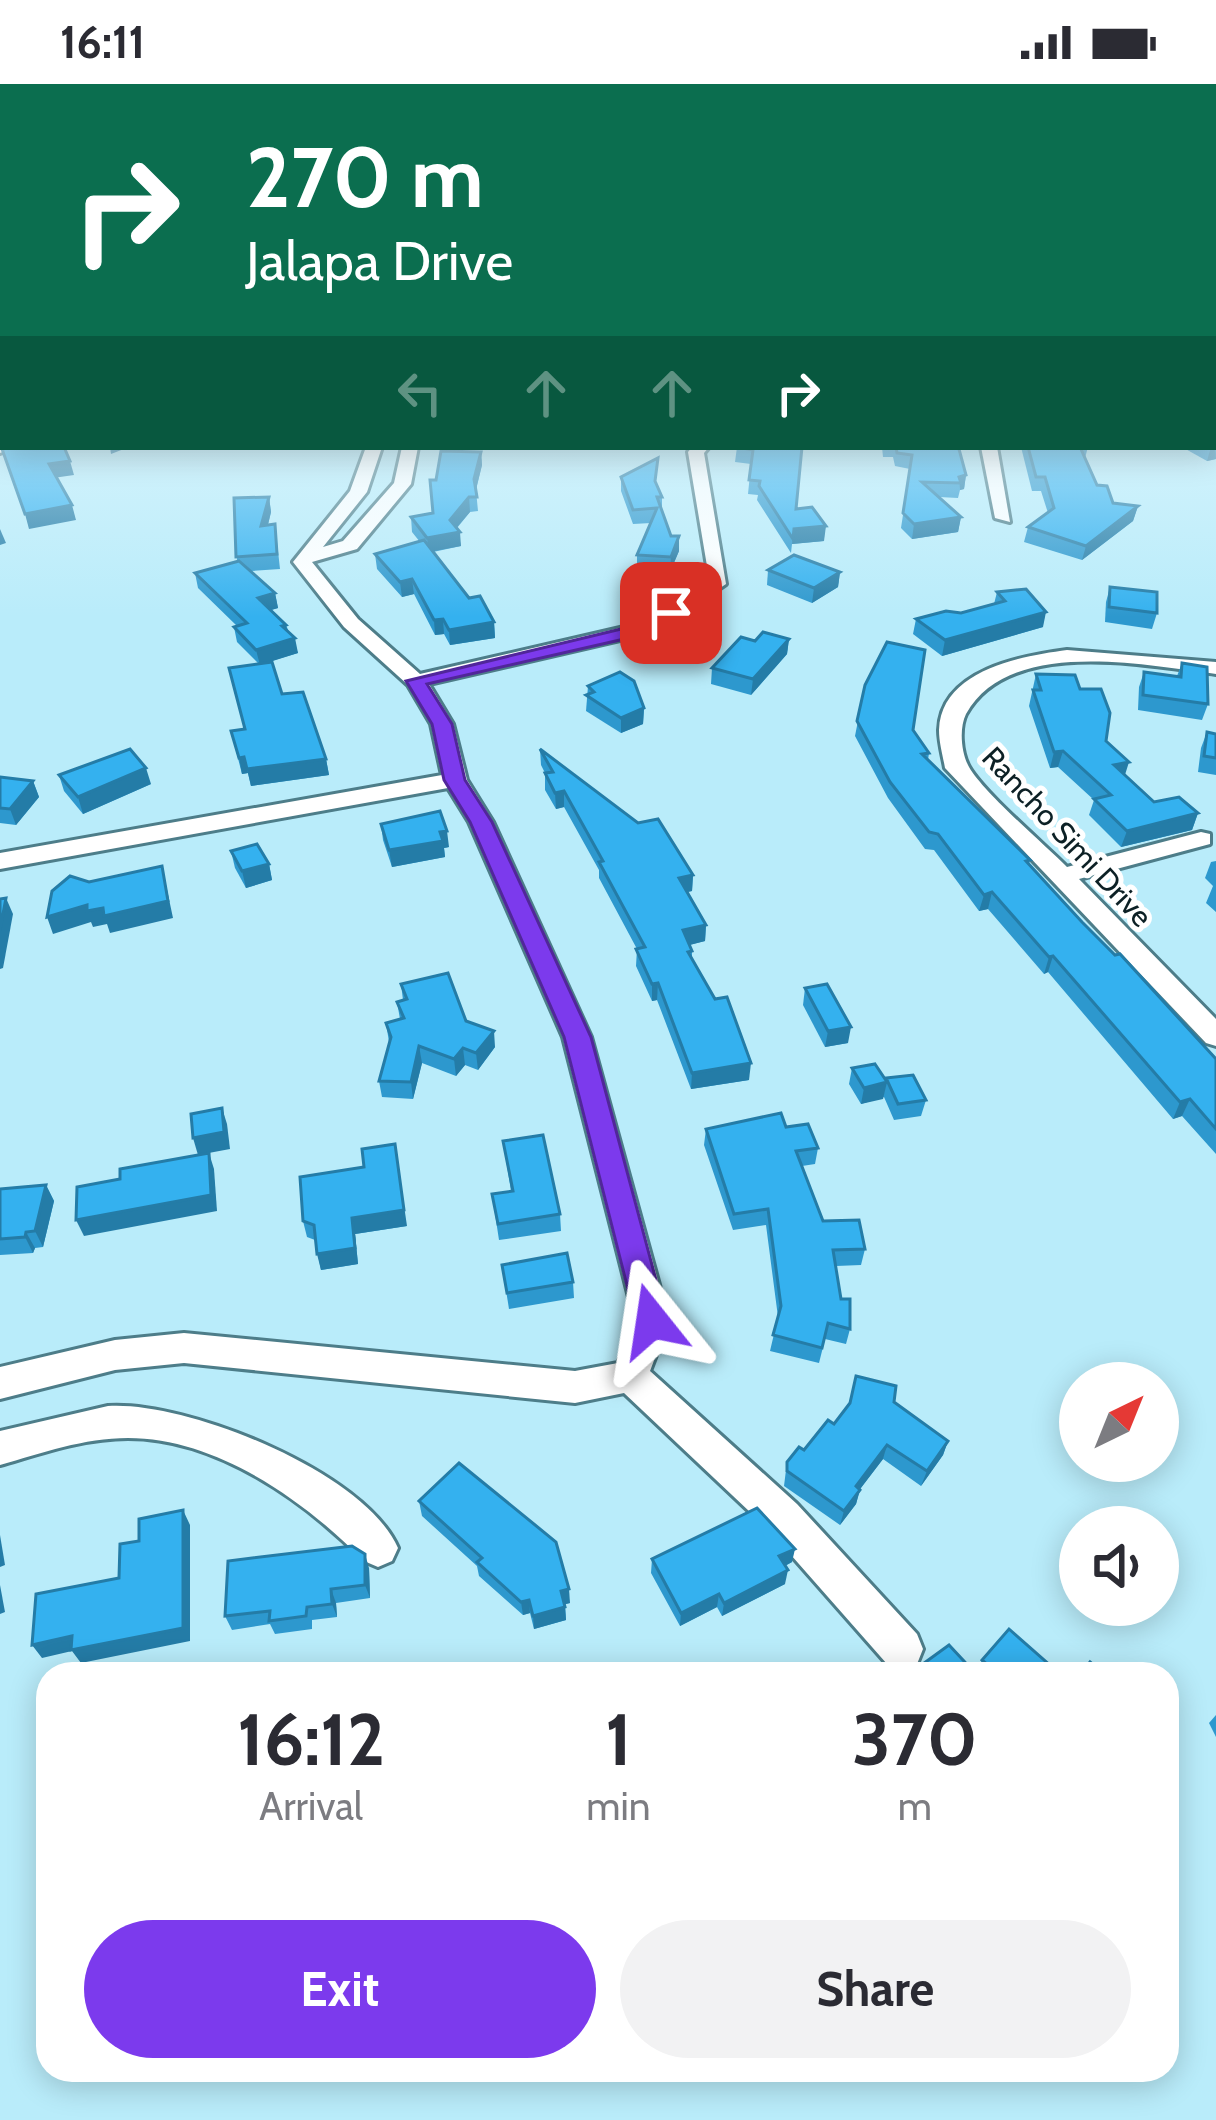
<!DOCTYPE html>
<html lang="en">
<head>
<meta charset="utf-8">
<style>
	body { margin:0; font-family:Cabin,sans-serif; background:#f2f2f3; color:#2b2b33; height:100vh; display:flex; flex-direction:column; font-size:45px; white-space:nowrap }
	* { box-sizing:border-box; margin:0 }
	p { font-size:39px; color:#7c7c81 }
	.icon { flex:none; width:66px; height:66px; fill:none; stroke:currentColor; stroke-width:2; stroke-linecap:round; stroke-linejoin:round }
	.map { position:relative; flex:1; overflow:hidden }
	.panel { position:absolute; left:36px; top:1578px; width:1143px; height:420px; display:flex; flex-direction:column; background:#fff; border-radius:36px; box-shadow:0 6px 30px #0003 }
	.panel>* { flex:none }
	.top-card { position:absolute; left:0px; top:0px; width:1218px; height:366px; box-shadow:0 6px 30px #0003; background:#0b6e4f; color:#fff; overflow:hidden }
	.needle { width:78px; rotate:43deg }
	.tools { position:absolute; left:1059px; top:1278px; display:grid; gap:24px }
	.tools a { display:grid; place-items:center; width:120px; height:120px; border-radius:50%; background:#fff; box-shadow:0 6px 30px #0003; font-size:60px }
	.pin { position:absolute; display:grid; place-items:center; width:102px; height:102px; color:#fff; margin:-51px; border-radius:24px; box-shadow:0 6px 18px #0006 }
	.me { position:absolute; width:132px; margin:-66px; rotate:345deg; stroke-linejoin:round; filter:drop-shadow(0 0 9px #0008) }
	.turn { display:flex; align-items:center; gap:42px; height:252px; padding:0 48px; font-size:54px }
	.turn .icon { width:156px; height:156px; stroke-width:2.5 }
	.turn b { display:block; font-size:84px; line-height:102px }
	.lanes { display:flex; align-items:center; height:114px; padding:0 48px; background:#0003; justify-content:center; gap:60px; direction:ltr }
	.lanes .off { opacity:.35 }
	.eta { display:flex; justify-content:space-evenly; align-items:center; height:204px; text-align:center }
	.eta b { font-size:72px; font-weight:800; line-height:84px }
	.action { display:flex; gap:24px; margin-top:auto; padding:24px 48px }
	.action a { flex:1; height:138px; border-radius:72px; background:#7c3aed; color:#fff; font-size:48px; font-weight:800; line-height:138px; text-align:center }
	.action a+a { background:#f2f2f3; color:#2b2b33 }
	.status { display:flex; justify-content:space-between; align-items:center; height:84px; padding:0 60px; background:#fff; direction:ltr }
	.status svg { height:33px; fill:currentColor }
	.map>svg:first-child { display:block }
</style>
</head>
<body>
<div class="status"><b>16:11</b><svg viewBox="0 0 49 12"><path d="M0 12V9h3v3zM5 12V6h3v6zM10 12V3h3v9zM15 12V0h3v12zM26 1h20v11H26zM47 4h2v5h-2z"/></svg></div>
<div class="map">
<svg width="1216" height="2036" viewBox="0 0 1216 2036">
	<rect width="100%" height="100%" fill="#b9ecfa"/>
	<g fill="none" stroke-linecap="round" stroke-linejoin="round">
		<g stroke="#4d7d89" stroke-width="6">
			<g id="minor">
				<path d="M0,359L3,363H16L0,369Z"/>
				<path d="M366,363H382L367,408L323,463L343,457L394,399L402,363H418L411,400L357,465L312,478L358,535L420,590L620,544L664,525L709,494L688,368L692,363H709L704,369L726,500L678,533L633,553L429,600L453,640L467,696L493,738L591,953L669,1237L650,1287L797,1420L917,1550L923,1565L917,1580L902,1586L887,1580L769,1446L624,1309L575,1319L184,1279L115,1286L0,1315V1283L115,1256L184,1249L575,1287L618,1279L635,1237L563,953L469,738L448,704L0,785V769L442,691L431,640L408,601L344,543L293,478L350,407Z"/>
				<path d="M981,363H997L1010,438L995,434Z"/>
				<path d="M1067,566L1216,578V590C1144,581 1009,553 966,630C959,644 961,669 969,683C984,709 1043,759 1067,783L1201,748L1210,750V760L1079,795L1216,935V962L1206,959L945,684C943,672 939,659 939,646C941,586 1022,572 1067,566Z"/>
				<path d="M108,1322C187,1317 365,1388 398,1464L392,1477L378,1483L364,1477C305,1417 217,1354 128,1354C84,1354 42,1369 0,1381V1347Z"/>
			</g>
		</g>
		<use href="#minor" fill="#fff" fill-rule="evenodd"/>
	</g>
	<g fill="#2d98ce">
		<path d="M1216,333V375L1207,377L1182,363H1215Z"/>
		<path d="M737,363H802L796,425L824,457L792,460L791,469L757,416L758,411L748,410L751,380L735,378Z"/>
		<path d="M882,363H951L966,391L964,405L960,406L958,414L939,413L961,433L958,448L912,455L901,444L910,385L895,382L893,373H883Z"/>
		<path d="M1021,363H1088L1085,374L1097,401L1113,419L1138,422L1133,437L1082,476L1024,458L1028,443L1048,429L1041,407H1032Z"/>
		<path d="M481,368L482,381L476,406L478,427L470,428L457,444L461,462L433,468L469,514L494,538L495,554L450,561L444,550L435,551L414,510L402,513L377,485L375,470L420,458L412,448L411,433L433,429L436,396Z"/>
		<path d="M621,393L656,399L662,413V427L671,452H679V467L670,488L637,485V471L651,439L633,440L621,407Z"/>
		<path d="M269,413L271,428L268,441L275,440L280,485L251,487L275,509L278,524L271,526L286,541L298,569L268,578L282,610L326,675L329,691L251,702L248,689L242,690L231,647L245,645L259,580L237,558L234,543L237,542L198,504L195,489L237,477L234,414Z"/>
		<path d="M768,486L840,488L838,503L812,519L767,501Z"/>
		<path d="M1110,503L1157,529L1152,545L1105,538L1106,518Z"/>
		<path d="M997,508L1043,543L942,572L913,550L916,535L961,529L994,520Z"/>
		<path d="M789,555L787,570L751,611L711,600L712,584L755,557Z"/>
		<path d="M1182,579L1208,620L1202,636L1138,626L1139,603L1144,588L1177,592Z"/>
		<path d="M1036,590L1080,605L1125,691L1154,718L1198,729L1192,746L1121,763L1089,731L1094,716L1058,683L1050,684L1029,622Z"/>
		<path d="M865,601L913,646L929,669L928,676L1030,776L1029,780L1082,838L1216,975V1070L1182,1032L1173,1035L1048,888L1044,890L988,825L979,827L934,766L925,765L888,714L855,652Z"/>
		<path d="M588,602L644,624L643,640L621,649L586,627Z"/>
		<path d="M1207,648L1216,650V691L1198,688L1201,664Z"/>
		<path d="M540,665L693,791L692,807L687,808L706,841L705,857L689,861L692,867V874L749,996L691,1005L657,916L652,917L636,882L637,865L599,794V786L564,723L556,725L545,706V689L541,681Z"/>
		<path d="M59,691L151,700L83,730L64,707Z"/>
		<path d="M0,693L33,697L39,713L16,741L0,739Z"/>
		<path d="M381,740L449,763L444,764L445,773L392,783L383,756Z"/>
		<path d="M231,767L269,780L272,796L246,804L235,784Z"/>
		<path d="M1216,777V828L1206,819L1213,802L1205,794L1211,778Z"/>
		<path d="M401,900L466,937L495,963L478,986L465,981L456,992L422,979L413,1015L382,1013L379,997L389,958L386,939L400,935L397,918L403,916Z"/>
		<path d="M805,904L848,959L825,963L803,921Z"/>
		<path d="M852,984L886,997L926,1016L921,1032L894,1036L884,1013L861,1020L849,1000Z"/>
		<path d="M786,1043L818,1064L815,1080L802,1082L823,1137L865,1165L861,1181L836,1182L841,1215L850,1245L846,1260L825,1255L819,1279L770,1267L778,1233L766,1141L733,1146L704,1061L706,1045Z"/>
		<path d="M503,1057L560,1130L561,1147L499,1156L492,1110L511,1107Z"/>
		<path d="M46,1101L54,1117L43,1163L35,1164L33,1169L0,1171V1105Z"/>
		<path d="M303,1137L407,1142L355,1150L358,1180L321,1186L315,1156L307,1153Z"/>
		<path d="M502,1181L573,1198L574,1214L509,1225Z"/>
		<path d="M894,1318L948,1357L943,1371L921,1402L883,1375L860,1405L856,1420L840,1441L784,1402L787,1378L834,1340Z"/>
		<path d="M419,1417L570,1519L565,1520L566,1536L534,1545L530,1529L523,1531L479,1492L477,1482L422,1432Z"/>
		<path d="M652,1475L792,1478L785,1482V1500L722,1532L717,1523L680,1542L651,1489Z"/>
		<path d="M369,1484L370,1514L336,1519L337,1533L312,1536V1545L275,1550L270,1540L232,1546L225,1532Z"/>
		<path d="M982,1576L1060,1590H976Z"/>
		<path d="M1216,1631V1653L1209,1639Z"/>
	</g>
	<g fill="#247ca7">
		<path d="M1215,362L1216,375L1207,377L1211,363Z"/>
		<path d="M110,363H129L111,370Z"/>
		<path d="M481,368L482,381L475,409L474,395Z"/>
		<path d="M70,377L74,391L53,394L49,380Z"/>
		<path d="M966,391L964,405L960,406L959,393Z"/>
		<path d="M269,413L271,428L264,456L261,442Z"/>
		<path d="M469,413L470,428L452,449L460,448L461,462L429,468L427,454L450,436Z"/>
		<path d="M72,421L76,436L29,445L25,430Z"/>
		<path d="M1138,422L1133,437L1082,476L1086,462Z"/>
		<path d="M961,433L958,448L912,455L914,440Z"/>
		<path d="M826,442L824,457L792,460L794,445Z"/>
		<path d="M0,445L6,459L0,461Z"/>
		<path d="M679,452V467L670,488L671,473Z"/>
		<path d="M840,488L838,503L812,519L814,504Z"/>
		<path d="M412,495L414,510L402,513L400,498Z"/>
		<path d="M275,509L278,524L261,529L258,514Z"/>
		<path d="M1046,528L1043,543L942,572L945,556Z"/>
		<path d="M443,535L444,550L435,551L434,536Z"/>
		<path d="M494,538L495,554L450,561L449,546Z"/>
		<path d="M286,541L289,556L295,554L298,569L260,581L256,566Z"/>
		<path d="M789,555L787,570L751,611L753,595Z"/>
		<path d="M644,624L643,640L621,649V634Z"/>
		<path d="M1063,667L1058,683L1050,684L1054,668Z"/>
		<path d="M244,673L248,689L242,690L239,674Z"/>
		<path d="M326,675L329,691L251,702L247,685Z"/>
		<path d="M1129,678L1124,694L1114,681Z"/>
		<path d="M146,684L151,700L83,730L78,713Z"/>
		<path d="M33,697L39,713L16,741L10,725Z"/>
		<path d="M564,707V723L556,725L555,709Z"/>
		<path d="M1198,729L1192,746L1121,763L1127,747Z"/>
		<path d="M447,747L449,763L444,764L445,773L392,783L389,766Z"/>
		<path d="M269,780L272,796L246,804L242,787Z"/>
		<path d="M162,782L173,834L110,849L107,840L93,843L91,838L53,850L47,833L87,821Z"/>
		<path d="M693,791L692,807L678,810L679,794Z"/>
		<path d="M992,808L988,825L979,827L984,811Z"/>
		<path d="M6,814L13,830L3,884L0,885V846Z"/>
		<path d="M706,841L705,857L682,863L683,846Z"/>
		<path d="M1053,872L1048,888L1044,890L1049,873Z"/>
		<path d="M658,899L657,916L652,917V900Z"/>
		<path d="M851,943L848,959L825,963L828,947Z"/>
		<path d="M494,947L495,963L478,986L476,969Z"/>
		<path d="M419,962L422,979L413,1015L411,998Z"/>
		<path d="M463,964L465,981L456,992L454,975Z"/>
		<path d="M751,979L749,996L691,1005L692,989Z"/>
		<path d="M887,998L883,1015L861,1020L864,1004Z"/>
		<path d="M1190,1015L1182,1032L1173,1035L1180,1018Z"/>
		<path d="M222,1024L227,1040L230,1065L198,1071L193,1054Z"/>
		<path d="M395,1060L407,1142L355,1150L358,1180L321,1186L317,1170L352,1134Z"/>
		<path d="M209,1069L214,1085L217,1127L84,1152L76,1136Z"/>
		<path d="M46,1101L54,1117L43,1163L35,1147Z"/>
		<path d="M26,1148L35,1164L33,1169L25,1153Z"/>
		<path d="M948,1357L943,1371L921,1402L927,1387Z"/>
		<path d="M887,1361L883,1375L851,1417L856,1402Z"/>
		<path d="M860,1406L856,1420L840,1441L844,1427Z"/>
		<path d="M183,1426L190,1441V1557L81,1579L72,1567L42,1574L32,1561L72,1552Z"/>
		<path d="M0,1451L5,1481L0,1483Z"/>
		<path d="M795,1465L792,1478L777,1486L779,1472Z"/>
		<path d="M365,1470L369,1484L370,1514L365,1501Z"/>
		<path d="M788,1486L785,1500L722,1532L724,1519Z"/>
		<path d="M0,1501L5,1528L0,1530Z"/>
		<path d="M331,1505L336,1519L337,1533L332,1520Z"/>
		<path d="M569,1505L570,1519L562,1521L561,1507Z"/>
		<path d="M719,1510L717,1523L680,1542L681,1529Z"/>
		<path d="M529,1516L530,1529L523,1531L521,1518Z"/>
		<path d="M565,1523L566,1536L534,1545L533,1532Z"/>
	</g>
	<g fill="#34b1ef" stroke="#247ca7" stroke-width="3">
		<path d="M0,276L3,277V322H0Z"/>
		<path d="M17,363H64L70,377L49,380L72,421L25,430L2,365Z"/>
		<path d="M737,363H802L796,425L812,423L826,442L794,445L793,455L759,402L760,397L749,396L753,366Z"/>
		<path d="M896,363H951L959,365L966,391L959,393L961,399L922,398L961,433L914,440L903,429L912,371L897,369Z"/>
		<path d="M1028,363H1080L1097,401L1107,402L1113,419L1138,422L1086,462L1028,443L1054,424L1045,393H1036Z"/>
		<path d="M441,367L481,368L474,395L477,413H469L450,436L460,448L427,454L411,433L433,429L430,396H436Z"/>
		<path d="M658,374L655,397L662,413H657L671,452H679L671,473L637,471L657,424L633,426L621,393Z"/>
		<path d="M269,413L261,442L275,440L277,470L236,473L234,414Z"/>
		<path d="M424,456L469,514L480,512L494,538L449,546L443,535L434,536L412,495L400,498L375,470Z"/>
		<path d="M794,471L840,488L814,504L768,486Z"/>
		<path d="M239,477L275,509L258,514L286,541L282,542L295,554L256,566L234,543L247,539L195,489Z"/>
		<path d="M1110,503L1157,508V529L1109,523Z"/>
		<path d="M1026,505L1046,528L945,556L916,535L946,527L961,529L1005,517L997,508Z"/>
		<path d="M763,548L789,555L753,595L712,584L741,553L755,557Z"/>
		<path d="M887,558L925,566L913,646L929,669L922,670L1030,776L1026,777L1082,838L1115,871L1120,870L1216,975V1045L1190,1015L1180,1018L1053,872L1049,873L992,808L984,811L938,750L929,748L890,698L857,637L865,601Z"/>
		<path d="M272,578L282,610L303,608L326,675L247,685L244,673L239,674L231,647L245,645L229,584Z"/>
		<path d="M1182,579L1207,583L1208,620L1143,611L1144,588L1181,593Z"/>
		<path d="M620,588L634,597L644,624L621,634L586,611L594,608L588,602Z"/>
		<path d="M1036,590L1075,591L1080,605H1101L1110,629L1106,657L1129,678L1114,681L1154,718L1179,713L1198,729L1127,747L1094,715L1111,711L1063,667L1054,668L1033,606H1041Z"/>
		<path d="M1207,648L1216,650V674L1204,672Z"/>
		<path d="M130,665L146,684L78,713L59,691Z"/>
		<path d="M540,665L638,739L658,735L693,791L679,794L706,841L683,846L692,867L688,868L715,915L727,913L751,979L692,989L658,899L652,900L636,865L645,863L599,778L603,777L564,707L555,709L545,689L553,688Z"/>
		<path d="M0,693L33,697L10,725L0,724Z"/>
		<path d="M440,727L447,747L440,748L443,757L389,766L381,740Z"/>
		<path d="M257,760L269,780L242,787L231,767Z"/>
		<path d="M162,782L168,817L104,832L103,824L87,827V821L47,833L52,807L70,792L89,798Z"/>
		<path d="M6,814L0,846V815Z"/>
		<path d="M448,889L466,937L494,947L476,969L463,964L454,975L419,962L411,998L379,997L391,953L386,939L404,934L397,918L407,915L401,900Z"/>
		<path d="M827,900L851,943L828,947L805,904Z"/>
		<path d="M875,980L887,998L864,1004L852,984Z"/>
		<path d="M913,991L926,1016L898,1020L886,994Z"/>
		<path d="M222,1024L224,1048L193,1054L191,1030Z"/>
		<path d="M781,1029L786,1043L808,1040L818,1064L796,1067L823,1137L859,1136L865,1165L833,1166L841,1215H850V1245L828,1239L822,1264L773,1251L781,1222L768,1125L734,1130L706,1045Z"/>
		<path d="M543,1051L560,1130L498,1140L492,1110L513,1107L503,1057Z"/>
		<path d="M395,1060L404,1126L352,1134L355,1164L317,1170L314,1141L303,1137L300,1093L364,1083L362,1065Z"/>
		<path d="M209,1069L211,1111L76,1136L77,1103L120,1095V1085Z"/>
		<path d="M46,1101L35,1147L26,1148L25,1153L0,1155V1105Z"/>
		<path d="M567,1169L573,1198L507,1209L502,1181Z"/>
		<path d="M856,1292L896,1302L894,1318L948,1357L927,1387L887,1361L856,1402L860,1406L844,1427L787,1387V1378L799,1363L804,1366L828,1336L834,1340L850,1319Z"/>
		<path d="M459,1379L556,1458L569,1505L561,1507L565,1523L533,1532L529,1516L521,1518L477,1478L482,1474L419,1417Z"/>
		<path d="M757,1424L795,1465L779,1472L788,1486L724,1519L719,1510L681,1529L652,1475Z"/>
		<path d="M183,1426V1544L71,1566L72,1552L32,1561L36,1510L119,1494L120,1460L139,1457V1435Z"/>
		<path d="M352,1462L365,1470V1501L331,1505L332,1520L307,1523L306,1532L269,1537L270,1527L225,1532L228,1477Z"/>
		<path d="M1009,1545L1060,1590H998L982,1576Z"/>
		<path d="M949,1561L976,1590H909Z"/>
		<path d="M1090,1578L1104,1590H1081Z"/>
	</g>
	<linearGradient id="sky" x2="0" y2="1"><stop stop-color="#5dc4f1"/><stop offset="0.47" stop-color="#e0f6fd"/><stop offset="1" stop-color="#e0f6fd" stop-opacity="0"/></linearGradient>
	<rect width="1216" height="533" fill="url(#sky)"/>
	<path fill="#7c3aed" stroke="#51269a" stroke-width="3" d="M671,524L680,529L677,533L633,553L427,600L452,640L465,696L492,738L591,953L667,1237L663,1246L652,1250L640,1246L636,1237L564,953L470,738L444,696L432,640L406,597L621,545Z"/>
	<g text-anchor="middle" stroke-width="10" stroke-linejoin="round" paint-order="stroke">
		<g font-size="30" fill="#0c2025" stroke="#fff">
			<text transform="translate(1067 753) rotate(47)" y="10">Rancho Simi Drive</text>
		</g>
	</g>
</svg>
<div class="tools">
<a><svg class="needle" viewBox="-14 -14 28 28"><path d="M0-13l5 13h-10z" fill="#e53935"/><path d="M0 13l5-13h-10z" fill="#7c7c81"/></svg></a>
<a><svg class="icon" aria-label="sound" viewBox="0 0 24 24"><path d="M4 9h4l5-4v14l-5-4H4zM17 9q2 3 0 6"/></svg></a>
</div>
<div class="pin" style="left:671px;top:529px;background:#d93025"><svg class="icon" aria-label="arrive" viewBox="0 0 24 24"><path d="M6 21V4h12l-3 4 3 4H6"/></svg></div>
<svg class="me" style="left:652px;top:1237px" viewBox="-20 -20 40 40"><path d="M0-17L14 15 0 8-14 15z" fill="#7c3aed" stroke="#fff" stroke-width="4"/></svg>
<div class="top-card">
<div class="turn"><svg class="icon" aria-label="right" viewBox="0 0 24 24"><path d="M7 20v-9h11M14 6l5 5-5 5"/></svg><div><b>270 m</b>Jalapa Drive</div></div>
<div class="lanes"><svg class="icon off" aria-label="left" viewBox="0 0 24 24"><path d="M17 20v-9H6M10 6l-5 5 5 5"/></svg><svg class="icon off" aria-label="ahead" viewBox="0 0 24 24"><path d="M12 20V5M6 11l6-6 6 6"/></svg><svg class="icon off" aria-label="ahead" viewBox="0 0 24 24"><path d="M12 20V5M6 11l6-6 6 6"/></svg><svg class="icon" aria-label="right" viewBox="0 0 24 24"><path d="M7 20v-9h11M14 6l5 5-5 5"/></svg></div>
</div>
<section class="panel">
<div class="eta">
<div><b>16:12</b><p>Arrival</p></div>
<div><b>1</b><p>min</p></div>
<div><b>370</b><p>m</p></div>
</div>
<div class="action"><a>Exit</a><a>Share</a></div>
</section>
</div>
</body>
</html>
